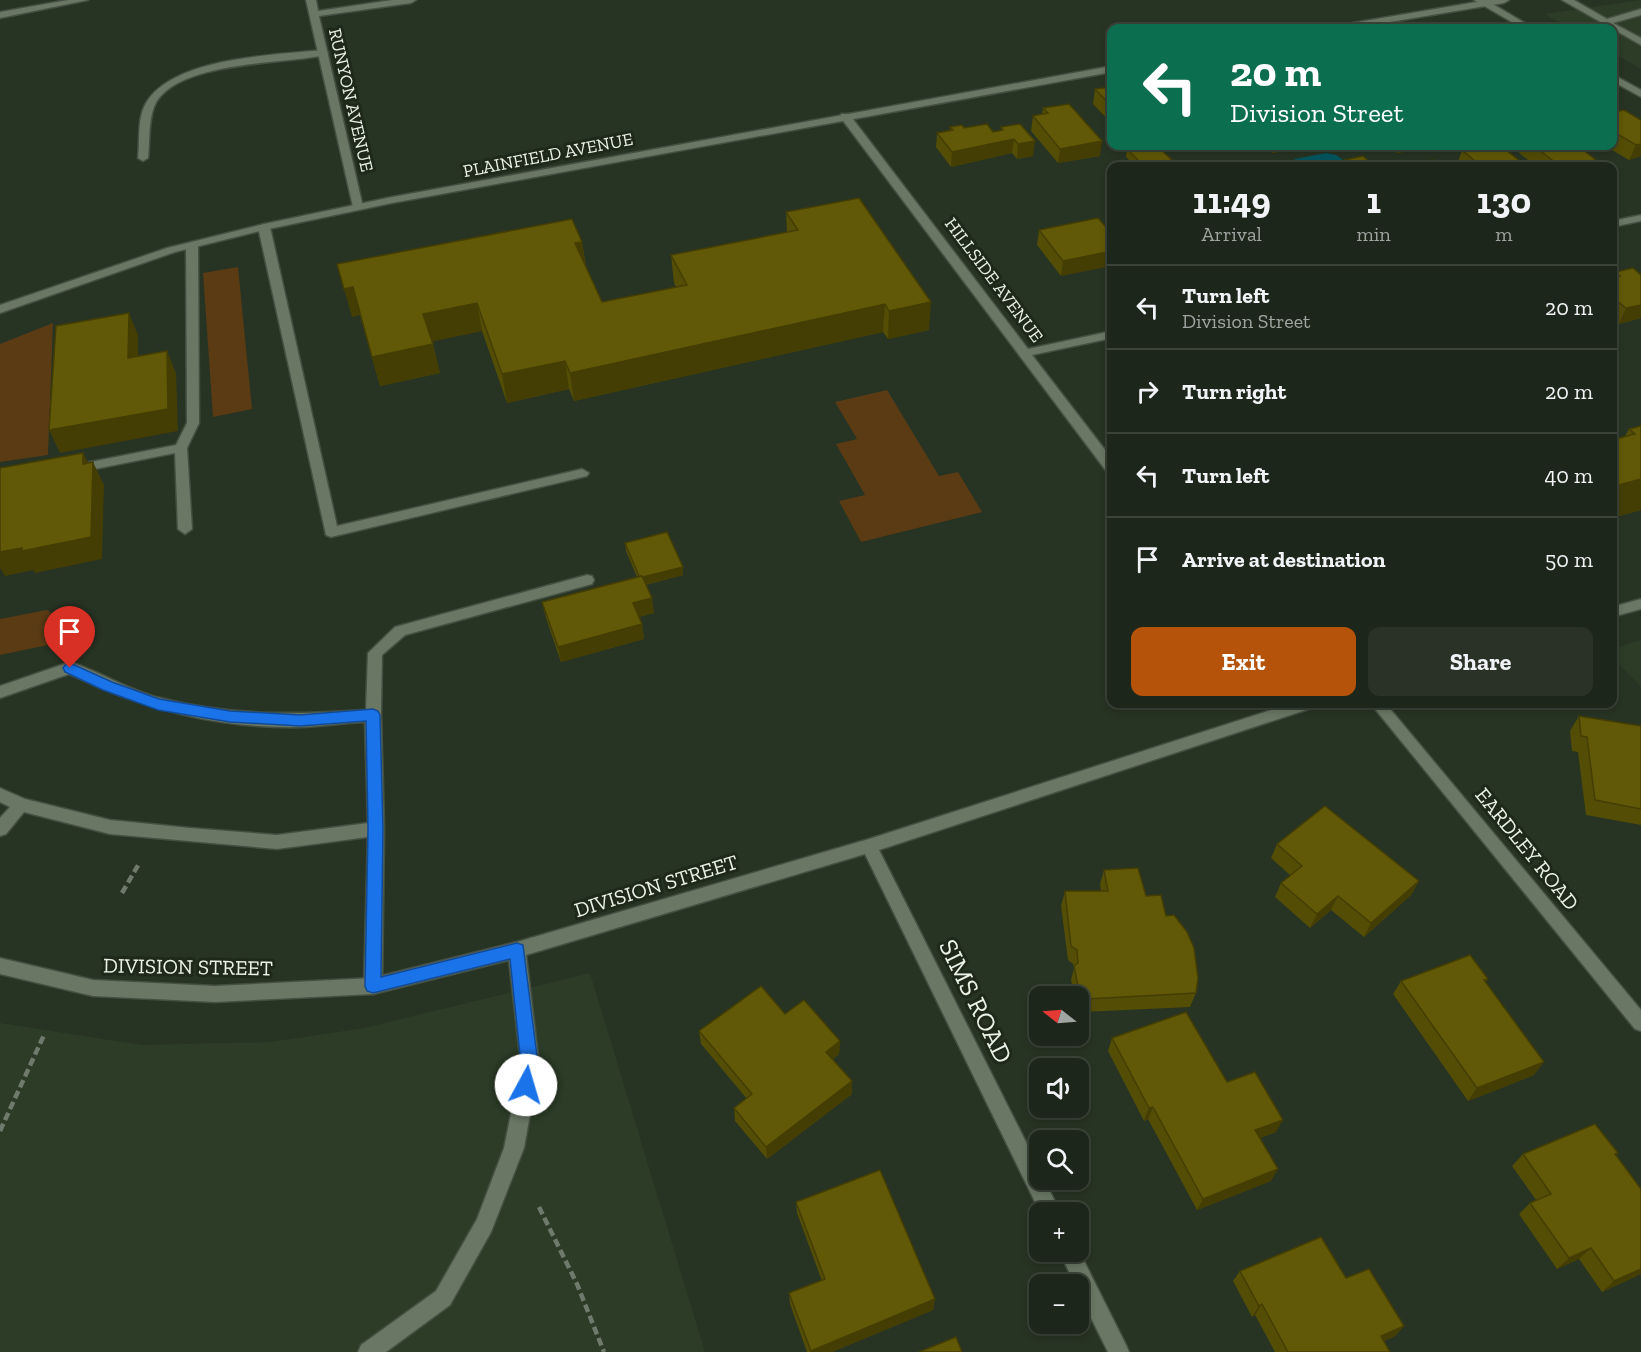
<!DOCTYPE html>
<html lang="en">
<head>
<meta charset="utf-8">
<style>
	body { margin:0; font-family:"Zilla Slab",serif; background:#2a3227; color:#f1f3f6; height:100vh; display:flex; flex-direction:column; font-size:22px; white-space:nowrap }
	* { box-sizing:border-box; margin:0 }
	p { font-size:20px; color:#a0a5a2 }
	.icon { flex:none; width:33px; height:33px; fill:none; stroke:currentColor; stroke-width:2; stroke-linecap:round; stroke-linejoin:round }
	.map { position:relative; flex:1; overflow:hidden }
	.sheet { position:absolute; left:1107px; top:162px; width:510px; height:546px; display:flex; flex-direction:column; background:#1d261a; border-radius:12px; box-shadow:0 3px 9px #0003,0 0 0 2px #3b4339 }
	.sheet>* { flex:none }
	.guide { position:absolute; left:1107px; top:24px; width:510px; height:126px; border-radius:12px; box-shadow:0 3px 9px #0003,0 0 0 2px #3b4339; background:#0b6e4f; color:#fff; overflow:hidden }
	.needle { width:39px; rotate:287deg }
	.buttons { position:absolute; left:1029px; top:986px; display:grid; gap:12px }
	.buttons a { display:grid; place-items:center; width:60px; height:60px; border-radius:12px; background:#1d261a; box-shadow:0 3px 9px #0003,0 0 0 2px #3b4339; font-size:30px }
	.pin { position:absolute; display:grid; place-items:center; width:51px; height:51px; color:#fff; margin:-62px -26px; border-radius:50% 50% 50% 0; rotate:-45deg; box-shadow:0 0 6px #0007 }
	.pin .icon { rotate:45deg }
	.me { position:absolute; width:66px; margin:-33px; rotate:6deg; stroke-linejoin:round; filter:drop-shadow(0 0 4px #0008) }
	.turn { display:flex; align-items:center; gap:21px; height:126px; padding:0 24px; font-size:27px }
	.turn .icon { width:78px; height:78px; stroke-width:2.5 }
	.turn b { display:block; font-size:42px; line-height:51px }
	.eta { display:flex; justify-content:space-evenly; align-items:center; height:102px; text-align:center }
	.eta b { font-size:36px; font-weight:700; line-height:42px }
	.action { display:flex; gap:12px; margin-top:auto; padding:12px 24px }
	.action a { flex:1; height:69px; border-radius:12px; background:#b45309; color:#fff; font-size:24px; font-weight:700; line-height:69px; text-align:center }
	.action a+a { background:#2a3227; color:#f1f3f6 }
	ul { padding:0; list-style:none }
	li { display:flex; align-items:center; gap:18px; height:84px; padding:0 24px; border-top:2px solid #3b4339 }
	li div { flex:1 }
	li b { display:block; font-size:22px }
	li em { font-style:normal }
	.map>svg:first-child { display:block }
</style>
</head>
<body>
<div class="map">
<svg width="1641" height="1352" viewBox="0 0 1641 1352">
	<rect width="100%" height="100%" fill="#273323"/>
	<g fill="#2c3c27">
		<path d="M1641,0V69L1613,53L1612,28H1568L1544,14Z"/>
		<path d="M1641,640V687L1613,658L1612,649Z"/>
		<path d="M590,973L705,1352H0V1023L142,1045L270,1042L364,1028Z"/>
	</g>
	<g fill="#5a3b14">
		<path d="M238,267L252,409L213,417L203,273Z"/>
		<path d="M53,323L48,455L0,462V344Z"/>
		<path d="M887,390L939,476L958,472L982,512L861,542L839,501L865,495L836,444L857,439L835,402Z"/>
		<path d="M47,610L53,614V644L0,655V619Z"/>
	</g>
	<path fill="#03565f" d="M1326,153L1336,155L1343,160L1341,165L1297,166L1294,162L1295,159Z"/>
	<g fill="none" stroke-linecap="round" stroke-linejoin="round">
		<g stroke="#444f41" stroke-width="3">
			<g id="service">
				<path d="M1562,0H1574L1607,19L1641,9V15L1613,23L1641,38V45Z"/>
				<path d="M323,50L328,53L326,55C285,64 172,61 154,107C148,123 150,142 148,158L143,161L138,158C140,141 137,118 146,103C173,57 275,55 323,50Z"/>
				<path d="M264,224L270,227L337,526L582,469L589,473L587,476L331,537L326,535L258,227Z"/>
				<path d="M192,242L198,245L199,423L187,448L192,529L185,534L178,529L175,453L75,473L68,469L75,465L176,445L187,423L186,245Z"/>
				<path d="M587,575L592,576L594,580L592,584L405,635L382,655L381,715L384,829L382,986L379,992L373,994L367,992L364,986L368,837L277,849L110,834L24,812L6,834L0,836V818L10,807L0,802V788L25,799L110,820L190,828L277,835L368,823L365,722C344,723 322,726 301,727C221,729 141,709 69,674L0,698V686L70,662C101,672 128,690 160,698C229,716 295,715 366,710L368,653L395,627Z"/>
			</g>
		</g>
		<g stroke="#444f41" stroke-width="3">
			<g id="minor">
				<path d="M68,0H88L0,18V12Z"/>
				<path d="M306,0H316L318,11L392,0H416L411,3L319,16L363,207L362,209H354L353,207Z"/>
				<path d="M1474,0H1486L1533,28H1522Z"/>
				<path d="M1612,74L1641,90V97L1612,81Z"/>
				<path d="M841,114H849L1028,349L1112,331V338L1032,355L1112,459V473L1107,472L841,118Z"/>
				<path d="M1641,215V221L1612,227V221Z"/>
				<path d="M1641,599V609L1612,617V607Z"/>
				<path d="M1290,704H1315L1312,708L879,850L1040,1170V1179H1044L1060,1212H1040L865,854L526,955L539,1064L524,1148L491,1232L450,1305L386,1352H358L361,1345L436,1291L477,1219L504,1148L521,1064L509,960L373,994L215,1002L93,996L0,974V958L93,980L215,986L373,978L517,942L869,839Z"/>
				<path d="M1371,704H1386L1641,1010V1031L1635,1029Z"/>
				<path d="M1078,1249L1126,1345L1129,1352H1108L1078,1292V1284H1075L1059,1251H1078Z"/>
			</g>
		</g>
		<g stroke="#444f41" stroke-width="3">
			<g id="secondary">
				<path d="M1488,0H1509L1504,3L1354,28H1336L1341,25Z"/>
				<path d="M1112,66V72L392,203L264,230L175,252L0,313V305L167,248L264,224L392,197Z"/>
			</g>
		</g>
		<g stroke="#6f7a6c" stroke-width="4.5" stroke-dasharray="8 4" stroke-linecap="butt">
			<path d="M122,893L140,862"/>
			<path d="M0,1131L44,1035"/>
			<path d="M539,1207L577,1284L604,1352"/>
		</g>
		<use href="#service" fill="#697764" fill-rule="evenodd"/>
		<use href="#minor" fill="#697764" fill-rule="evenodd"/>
		<use href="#secondary" fill="#697764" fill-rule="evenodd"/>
	</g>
	<g fill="#534d06">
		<path d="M1112,87V124L1093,104L1095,89Z"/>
		<path d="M1043,108L1100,156L1058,163L1031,131L1033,116L1042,114Z"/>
		<path d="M1612,111L1614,112L1641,120V156L1629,160L1605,146H1612Z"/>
		<path d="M950,127L993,132L1001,130V127L1033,156L1017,159L1012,153L951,167L936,147L937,133L950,130Z"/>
		<path d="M1265,146H1299L1298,148L1273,153Z"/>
		<path d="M1388,146H1415L1414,150L1397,153Z"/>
		<path d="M1426,146H1456L1431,150Z"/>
		<path d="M1522,146H1578L1593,166H1536L1519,153Z"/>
		<path d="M1127,149L1171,166H1136L1126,157Z"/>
		<path d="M1462,150L1526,166H1459L1457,165Z"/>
		<path d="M1336,162L1374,166H1335Z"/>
		<path d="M786,212L929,330L888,339L883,332L574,401L569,389L507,403L482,331L432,341L440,373L380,386L360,315L352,317L582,242L586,266L602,302L676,287L674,283L671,255L787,232Z"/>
		<path d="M1098,218L1061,276L1037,245L1039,230Z"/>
		<path d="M1616,272L1641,275V318L1619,324L1612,318V277H1614Z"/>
		<path d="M1641,426V510L1612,518V440L1625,436L1629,429Z"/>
		<path d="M625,543L683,575L646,585L654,613L639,617L642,624L644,639L561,662L546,618L542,602L637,577L626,551Z"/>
		<path d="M1579,716L1641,726V825L1586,815L1578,752L1572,751L1570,731Z"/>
		<path d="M1277,844L1419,881L1411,895L1364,937L1331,910L1310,928L1275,897L1281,883L1291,876L1271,858Z"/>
		<path d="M1104,870L1146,896L1166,916L1196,993L1190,1007L1083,1012L1078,1005V996H1074L1071,980L1074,968L1073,964L1068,960L1061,906L1065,891H1101L1100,884Z"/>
		<path d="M1488,979L1485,983L1534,1075L1468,1101L1393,994L1401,981Z"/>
		<path d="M785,1014L840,1041L839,1054L833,1059L852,1094L767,1159L735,1121L734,1108L747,1099L701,1044L699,1031Z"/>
		<path d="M1112,1038L1227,1082L1276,1132L1260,1138L1271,1181L1197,1210L1148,1119L1144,1121L1108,1051Z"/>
		<path d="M1523,1154L1615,1155L1641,1189V1274L1602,1292L1579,1259L1557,1269L1519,1214L1530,1203L1536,1200L1512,1166Z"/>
		<path d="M796,1202L935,1299L933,1310L832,1352H807L790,1304L789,1293L822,1281L797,1213Z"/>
		<path d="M1240,1271L1346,1278L1404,1326L1395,1336L1384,1341L1390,1352H1275L1255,1315L1252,1317L1233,1281Z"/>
	</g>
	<g fill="#443e05">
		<path d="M1014,139L1012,153L951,167L952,152Z"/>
		<path d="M1035,141L1033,156L1017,159L1018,144Z"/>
		<path d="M1102,141L1100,156L1058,163L1060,149Z"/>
		<path d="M1641,144V156L1629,160L1636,145Z"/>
		<path d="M1274,146H1299L1298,148L1273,153Z"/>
		<path d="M1399,146H1415L1414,150L1397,153Z"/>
		<path d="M1432,146H1456L1431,150Z"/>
		<path d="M1172,160L1171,166H1144Z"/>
		<path d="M1596,160L1593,166H1561Z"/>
		<path d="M582,242L586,270L575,243Z"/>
		<path d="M1112,251V266L1061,276L1063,261Z"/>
		<path d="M353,287L360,315L352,317L344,289Z"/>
		<path d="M931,302L929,330L888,339L889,311Z"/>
		<path d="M477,303L482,331L430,342L423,314Z"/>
		<path d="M885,304L883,332L574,401L570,373Z"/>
		<path d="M1641,305V318L1619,324L1626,308Z"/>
		<path d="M129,313L138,335V380L128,358Z"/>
		<path d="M433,344L440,373L380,386L372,357Z"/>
		<path d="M167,351L176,373L178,431L60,453L49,430Z"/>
		<path d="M565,361L569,389L507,403L502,374Z"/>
		<path d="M83,453L93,472V462L104,485L102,559L35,573L33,570L5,576L0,568V552L83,464Z"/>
		<path d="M1641,479V510L1612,518V487Z"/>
		<path d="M683,567V575L641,586L640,578Z"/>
		<path d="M652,598L654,613L635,618L633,603Z"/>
		<path d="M642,624L644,639L561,662L558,647Z"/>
		<path d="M1419,881L1411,895L1364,937L1371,923Z"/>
		<path d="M1338,896L1331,910L1310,928L1317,914Z"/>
		<path d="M840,1041L839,1054L826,1065V1052Z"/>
		<path d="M1544,1062L1534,1075L1468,1101L1477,1088Z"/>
		<path d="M852,1081V1094L767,1159L766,1147Z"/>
		<path d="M1153,1107L1148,1119L1144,1121L1149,1108Z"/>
		<path d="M1283,1120L1276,1132L1249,1142L1255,1130Z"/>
		<path d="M1278,1169L1271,1181L1197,1210L1203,1199Z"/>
		<path d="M1591,1248L1579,1259L1557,1269L1569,1258Z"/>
		<path d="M1641,1269V1274L1602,1292L1614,1281Z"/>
		<path d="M935,1299L933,1310L832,1352H811V1351Z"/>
		<path d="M1262,1304L1255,1315L1252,1317L1259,1306Z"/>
		<path d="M1404,1326L1395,1336L1372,1346L1381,1336Z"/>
	</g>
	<g fill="#615907" stroke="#443e05" stroke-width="1.5">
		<path d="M1483,23L1491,28H1453Z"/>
		<path d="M1112,87V107L1095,89Z"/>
		<path d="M1069,104L1102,141L1060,149L1033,116L1048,113L1043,108Z"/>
		<path d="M1624,110L1641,120V144L1636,145L1612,131V111L1614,112Z"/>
		<path d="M987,124L993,132L1003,130L1001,127L1020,124L1035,141L1018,144L1014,139L952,152L937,133L953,130L950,127L962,125L964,128Z"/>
		<path d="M1146,146H1157L1172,160L1144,166L1127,149Z"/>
		<path d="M1489,146H1501L1526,166H1481L1462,150Z"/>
		<path d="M1534,146H1578L1596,160L1560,166Z"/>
		<path d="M1363,156L1374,166H1341L1336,162Z"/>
		<path d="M1433,160L1441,166H1398Z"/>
		<path d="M859,198L931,302L889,311L885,304L570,373L565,361L502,374L477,303L423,314L433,344L372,357L353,287L344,289L337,264L572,219L582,242L575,243L602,302L687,285L671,255L798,230L786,212Z"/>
		<path d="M1098,218L1112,234V251L1063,261L1039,230Z"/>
		<path d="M1633,268L1641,275V305L1626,308L1612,297V281L1616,280L1612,277L1620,276L1616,272Z"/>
		<path d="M129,313L128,358L167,351L168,409L49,430L56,326Z"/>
		<path d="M1641,426V479L1612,487V440L1635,434L1629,429Z"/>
		<path d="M83,453V464L93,462L91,537L22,551V548L0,552V468Z"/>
		<path d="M667,532L683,567L643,577L642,576H639L625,543Z"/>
		<path d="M642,576L652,598L633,603L642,624L558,647L542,602Z"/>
		<path d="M1579,716L1641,726V809L1595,800L1587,737L1581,736Z"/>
		<path d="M1325,806L1419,881L1371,923L1338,896L1317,914L1281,883L1302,866L1277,844Z"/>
		<path d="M1138,868L1146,896L1161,895L1166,916L1174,915L1187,932L1194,948L1198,978L1196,993L1087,999L1078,986L1074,966L1078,963L1077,950L1071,946L1065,891H1108L1104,870Z"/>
		<path d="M1470,955L1488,979L1484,980L1544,1062L1477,1088L1401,981Z"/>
		<path d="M761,986L785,1014L804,1000L840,1041L826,1052L852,1081L766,1147L734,1108L752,1094L699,1031Z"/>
		<path d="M1186,1012L1227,1082L1255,1072L1283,1120L1255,1130L1278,1169L1203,1199L1153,1107L1149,1108L1112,1038Z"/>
		<path d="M1595,1124L1618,1153L1615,1154L1641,1189V1269L1614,1281L1591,1248L1569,1258L1530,1203L1551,1194L1523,1154Z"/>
		<path d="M880,1170L935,1299L811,1351L789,1293L825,1279L796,1202Z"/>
		<path d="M1321,1237L1346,1278L1369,1269L1404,1326L1381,1336L1390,1352H1288L1262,1304L1259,1306L1240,1271Z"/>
		<path d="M956,1337L962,1352H919Z"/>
	</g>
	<path fill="#1a73e8" stroke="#114b97" stroke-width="1.5" d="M70,663L112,682L159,699L230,711L300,715L373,709L378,711L380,715L383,829L381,977L517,943L523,945L538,1064L532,1091L526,1093L520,1091L517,1085L521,1064L510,959L373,993L367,991L365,986L368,829L366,721L300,726L230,722L158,710L103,690L65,672L63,668L65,665Z"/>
	<g text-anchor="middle" stroke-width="6" stroke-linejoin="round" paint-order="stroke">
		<g font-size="18" fill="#eaf2e7" stroke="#1e291a">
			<text transform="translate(351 100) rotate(77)" y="6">RUNYON AVENUE</text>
			<text transform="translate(548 155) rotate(-11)" y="6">PLAINFIELD AVENUE</text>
			<text transform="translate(994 280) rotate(53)" y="6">HILLSIDE AVENUE</text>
		</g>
		<g font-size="21" fill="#eaf2e7" stroke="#1e291a">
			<text transform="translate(1527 849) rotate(51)" y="7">EARDLEY ROAD</text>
			<text transform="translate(656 886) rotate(-17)" y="7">DIVISION STREET</text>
			<text transform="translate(188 967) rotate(1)" y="7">DIVISION STREET</text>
		</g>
		<g font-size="26" fill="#eaf2e7" stroke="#1e291a">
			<text transform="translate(976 1001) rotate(64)" y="9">SIMS ROAD</text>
		</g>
	</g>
</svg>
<div class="buttons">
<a><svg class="needle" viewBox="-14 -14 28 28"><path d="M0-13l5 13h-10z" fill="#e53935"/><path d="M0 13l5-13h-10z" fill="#a0a5a2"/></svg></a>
<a><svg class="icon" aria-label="sound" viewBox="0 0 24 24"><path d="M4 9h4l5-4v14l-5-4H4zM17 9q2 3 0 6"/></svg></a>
<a><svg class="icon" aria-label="search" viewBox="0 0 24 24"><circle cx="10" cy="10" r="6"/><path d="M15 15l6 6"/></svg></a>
<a>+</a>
<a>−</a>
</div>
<div class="pin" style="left:70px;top:668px;background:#d93025"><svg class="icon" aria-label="arrive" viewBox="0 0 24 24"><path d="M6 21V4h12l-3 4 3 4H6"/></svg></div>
<svg class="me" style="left:526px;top:1085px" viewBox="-20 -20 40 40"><circle r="19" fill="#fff"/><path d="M0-13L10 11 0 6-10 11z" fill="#1a73e8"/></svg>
<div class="guide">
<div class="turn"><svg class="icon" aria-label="left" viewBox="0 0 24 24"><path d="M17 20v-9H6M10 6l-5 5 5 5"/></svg><div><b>20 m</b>Division Street</div></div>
</div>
<section class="sheet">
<div class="eta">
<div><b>11:49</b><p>Arrival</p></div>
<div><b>1</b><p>min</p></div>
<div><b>130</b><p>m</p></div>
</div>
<ul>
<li><svg class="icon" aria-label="left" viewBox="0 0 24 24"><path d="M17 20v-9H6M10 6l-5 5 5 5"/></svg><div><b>Turn left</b><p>Division Street</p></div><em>20 m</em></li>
<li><svg class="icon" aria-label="right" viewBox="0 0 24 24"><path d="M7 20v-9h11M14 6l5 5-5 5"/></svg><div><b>Turn right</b></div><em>20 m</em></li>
<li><svg class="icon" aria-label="left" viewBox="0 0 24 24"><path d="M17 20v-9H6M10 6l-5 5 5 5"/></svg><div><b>Turn left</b></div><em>40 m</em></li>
<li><svg class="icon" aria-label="arrive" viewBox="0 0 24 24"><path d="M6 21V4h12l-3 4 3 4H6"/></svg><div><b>Arrive at destination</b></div><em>50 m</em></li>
</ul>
<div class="action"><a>Exit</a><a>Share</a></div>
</section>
</div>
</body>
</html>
